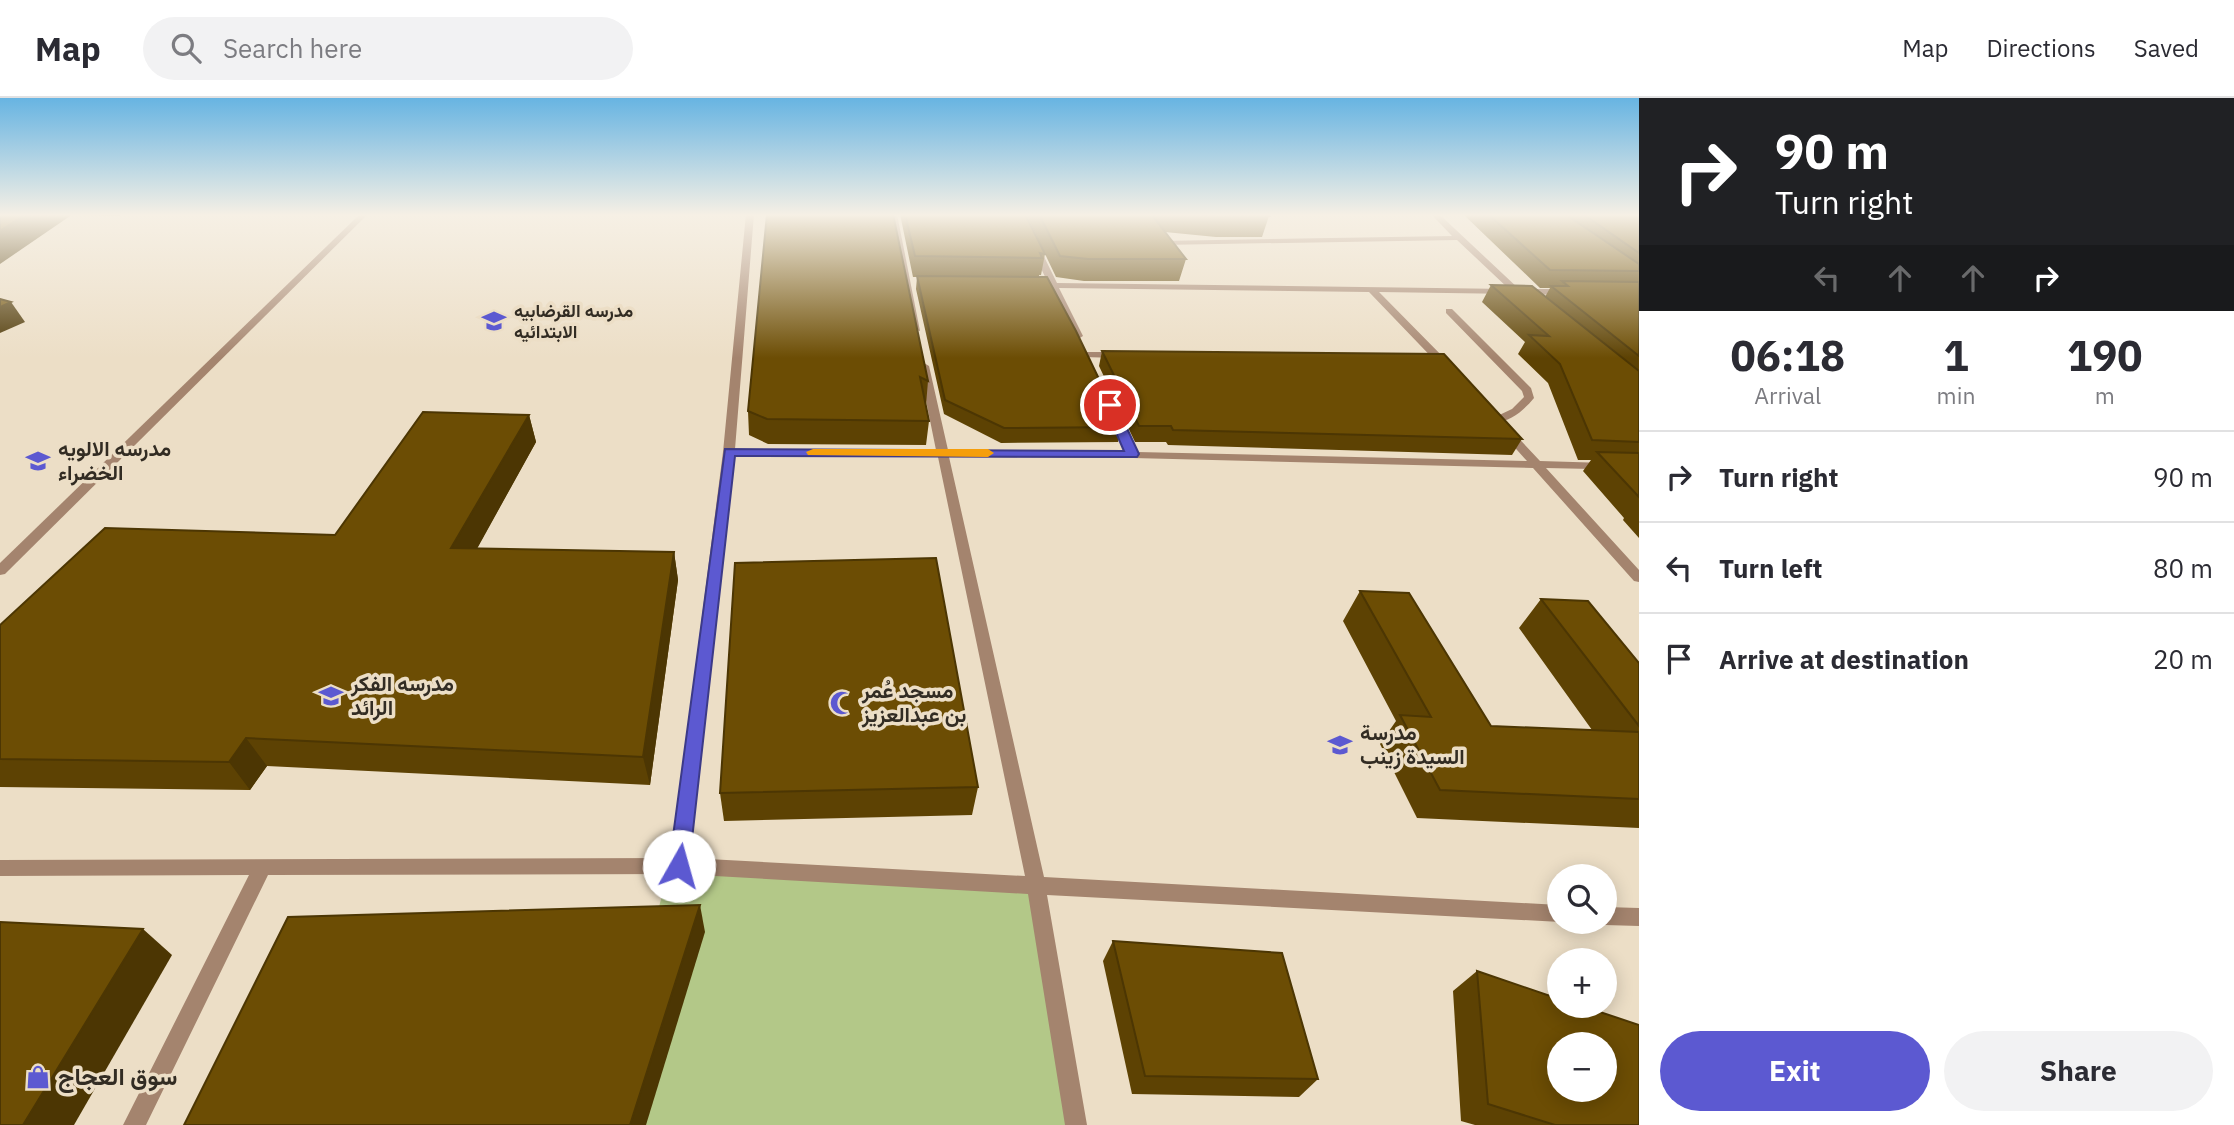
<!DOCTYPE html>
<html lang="en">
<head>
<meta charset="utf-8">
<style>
	body { margin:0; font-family:"IBM Plex Sans",Vazirmatn,sans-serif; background:#f2f2f3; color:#2b2b33; height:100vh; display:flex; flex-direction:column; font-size:26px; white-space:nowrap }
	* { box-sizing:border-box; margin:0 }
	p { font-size:23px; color:#7c7c81 }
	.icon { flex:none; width:38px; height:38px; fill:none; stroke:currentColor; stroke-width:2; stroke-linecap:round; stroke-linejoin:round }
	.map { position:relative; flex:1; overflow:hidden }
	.details { display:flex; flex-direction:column; background:#fff; width:595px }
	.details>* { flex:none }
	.banner { background:#202124; color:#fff; overflow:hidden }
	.tools { position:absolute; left:1547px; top:766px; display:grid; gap:14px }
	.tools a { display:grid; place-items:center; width:70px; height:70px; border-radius:50%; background:#fff; box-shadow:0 4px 18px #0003; font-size:35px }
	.pin { position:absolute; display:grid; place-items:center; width:60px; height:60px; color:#fff; margin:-30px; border:4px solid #fff; border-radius:50%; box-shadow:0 2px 7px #0007 }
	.me { position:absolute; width:77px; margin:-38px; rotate:7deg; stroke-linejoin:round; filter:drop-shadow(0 0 5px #0008) }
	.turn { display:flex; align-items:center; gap:24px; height:147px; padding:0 21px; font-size:32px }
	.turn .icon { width:91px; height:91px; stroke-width:2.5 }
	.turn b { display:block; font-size:49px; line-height:60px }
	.lanes { display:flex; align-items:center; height:66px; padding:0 21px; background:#0003; justify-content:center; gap:35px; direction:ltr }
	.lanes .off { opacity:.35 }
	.eta { display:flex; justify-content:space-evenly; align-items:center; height:119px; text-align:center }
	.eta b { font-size:42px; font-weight:700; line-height:49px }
	.action { display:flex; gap:14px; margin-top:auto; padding:14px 21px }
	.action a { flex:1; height:80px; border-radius:42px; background:#5c59d1; color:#fff; font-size:28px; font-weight:700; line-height:80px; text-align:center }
	.action a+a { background:#f2f2f3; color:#2b2b33 }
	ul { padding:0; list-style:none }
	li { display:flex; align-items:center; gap:21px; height:91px; padding:0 21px; border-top:2px solid #e1e1e2 }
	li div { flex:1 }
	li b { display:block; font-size:26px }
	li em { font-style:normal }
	header { display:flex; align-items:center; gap:42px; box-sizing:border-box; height:98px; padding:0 35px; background:#fff; border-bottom:2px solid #e1e1e2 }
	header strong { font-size:33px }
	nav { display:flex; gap:38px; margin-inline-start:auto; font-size:24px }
	.search { width:490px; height:63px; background:#f2f2f3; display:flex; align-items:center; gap:18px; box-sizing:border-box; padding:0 24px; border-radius:38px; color:#7c7c81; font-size:26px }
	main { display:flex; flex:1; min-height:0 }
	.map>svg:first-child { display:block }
</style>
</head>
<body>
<header>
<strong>Map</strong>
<div class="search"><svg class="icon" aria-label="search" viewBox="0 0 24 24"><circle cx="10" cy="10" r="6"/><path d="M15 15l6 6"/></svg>Search here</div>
<nav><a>Map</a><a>Directions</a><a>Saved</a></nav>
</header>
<main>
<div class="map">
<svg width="1639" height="1027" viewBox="0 0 1639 1027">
	<rect width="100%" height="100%" fill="#ecdec6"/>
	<path fill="#b3c888" d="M668,776L1036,787L1073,1027H599Z"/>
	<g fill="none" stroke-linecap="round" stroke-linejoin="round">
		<path fill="#a4846e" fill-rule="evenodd" d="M1446,211H1452L1531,290L1534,300C1524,312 1510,325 1493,324V320L1512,311L1524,299L1522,293L1446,215Z"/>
		<g fill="#a4846e" fill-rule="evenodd">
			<path d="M360,116H368L5,476L0,477V465Z"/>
			<path d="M746,116H754L735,351L936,352L919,268L924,265L929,268L948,352L1126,354L1109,317L1114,314L1119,317L1137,354L1527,363L1500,333L1506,330L1510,331L1540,363L1639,366V372L1546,370L1639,472V484L1634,483L1533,370L1133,360L949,359L1044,779L1559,807L1561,824L1047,797L1087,1027H1065L1028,796L679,776L268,777L146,1027H123L249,777L0,778V762L671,760L723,354ZM734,357L938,359L1025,778L689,760Z"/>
			<path d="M889,116H897L920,233L912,231Z"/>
			<path d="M1015,116H1023L1057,185L1509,191L1457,142L1160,147L1156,145L1160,143L1452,138L1431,116H1439L1519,191H1564L1568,194L1564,197L1524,196L1520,199L1515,196L1379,194L1451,267L1452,269L1447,272L1443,271L1369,194L1059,190L1083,238L1078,241L1073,238L1050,190H1032L1028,187L1032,184L1048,185Z"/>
			<path d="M1086,254H1119L1124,257L1119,260L1083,259V255Z"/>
			<path d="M1605,809L1639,810V828L1605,827L1598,824H1605Z"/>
		</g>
	</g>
	<g fill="#5d4203">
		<path d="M0,116H122L119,118Z"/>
		<path d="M767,116L928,283L926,307L929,323L926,347L768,346L749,337L748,313Z"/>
		<path d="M900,116H1025L1045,156L1041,177H1039V179L1122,329L1118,344L1001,345L944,316L916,191L917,179H913Z"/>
		<path d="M1026,116H1267L1269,118L1262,139H1216L1165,134L1186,161L1179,183H1084L1056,179Z"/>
		<path d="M1463,116H1639V440L1623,422L1624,420L1583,373L1591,362H1578L1548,285L1518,256L1525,244L1482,204L1491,187L1545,199L1550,190H1540Z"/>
		<path d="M1102,253L1522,341L1512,357L1168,347L1166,344H1135L1099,268Z"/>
		<path d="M529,317L536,344L477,450L674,454L678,482L650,687L267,668L250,692L0,689V527L335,437Z"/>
		<path d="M1360,493L1491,628L1592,632L1519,530L1541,501L1639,565V730L1417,720L1380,646L1396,623L1343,523Z"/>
		<path d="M978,689L972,717L724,723L720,695Z"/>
		<path d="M1113,843L1318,981L1299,999L1132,996L1103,863Z"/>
		<path d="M1477,873L1639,1027H1475L1461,1023L1453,893Z"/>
	</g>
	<g fill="#4c3603">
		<path d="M26,116H73L0,166V133Z"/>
		<path d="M11,204L25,224L0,235V209Z"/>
		<path d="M529,317L536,344L462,478L451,450Z"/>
		<path d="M674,454L678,482L650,687L643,659Z"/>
		<path d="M246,640L267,668L250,692L229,664Z"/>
		<path d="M700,807L705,834L646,1027H630Z"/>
		<path d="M143,831L172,857L74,1027H23Z"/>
	</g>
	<g fill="#6c4d04" stroke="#4c3603" stroke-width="2" fill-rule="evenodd">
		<path d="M0,116H26L0,133Z"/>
		<path d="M767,116H893L928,283L920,279L929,323L767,321L748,313Z"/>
		<path d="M905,116H1025L1045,156L1040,155L1042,160L915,158Z"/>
		<path d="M1039,116H1151L1186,161H1088L1060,158Z"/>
		<path d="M1194,116H1267L1269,118L1222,119Z"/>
		<path d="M1488,116H1565L1639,166V173L1550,172Z"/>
		<path d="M1583,116H1639V155Z"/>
		<path d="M917,178L1047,179L1076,233L1122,329L1004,330L945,302Z"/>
		<path d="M1562,183L1639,184V258L1551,188H1568Z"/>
		<path d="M1491,187L1532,188L1639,273V344L1592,342L1560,266L1529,237L1549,238Z"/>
		<path d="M0,201L11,204L0,209Z"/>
		<path d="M1102,253L1444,256L1522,341L1173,332L1171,328H1139Z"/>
		<path d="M423,314L529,317L451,450L674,454L643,659L246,640L229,664L0,661V527L105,430L335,437Z"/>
		<path d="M1597,354L1639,355V399Z"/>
		<path d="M936,460L978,689L720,695L735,465Z"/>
		<path d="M1360,493L1409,495L1491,628L1639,634V701L1440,692L1400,617L1431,619Z"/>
		<path d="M1541,501L1588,503L1639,565V628Z"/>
		<path d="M700,807L630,1027H184L288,819Z"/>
		<path d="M0,824L143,831L23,1027H0Z"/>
		<path d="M1113,843L1282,855L1318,981L1145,978Z"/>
		<path d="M1477,873L1559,901V908H1582L1639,927V1027H1555L1488,1006ZM1559,947H1605V992H1559Z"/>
	</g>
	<linearGradient id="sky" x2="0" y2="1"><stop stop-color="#67b4e2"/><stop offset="0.45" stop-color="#f6f0e5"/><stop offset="1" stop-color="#f6f0e5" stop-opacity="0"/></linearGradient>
	<rect width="1639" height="260" fill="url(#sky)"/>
	<path fill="#5c59d1" stroke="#3c3a88" stroke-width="2" d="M1110,303L1116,307L1139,356L1137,359L735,358L689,768L686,774L679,777L672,774L669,768L725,351L1124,353L1104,307Z"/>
	<path fill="#f59e0b" d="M813,351H988L994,355L988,359L808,357L806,354Z"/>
	<defs>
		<g id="school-bare" transform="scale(1.89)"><path d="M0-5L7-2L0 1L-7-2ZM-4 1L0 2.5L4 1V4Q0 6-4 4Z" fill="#5c59d1" stroke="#ecdec6" stroke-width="2.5" paint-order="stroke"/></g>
		<g id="mosque-bare" transform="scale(1.89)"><path d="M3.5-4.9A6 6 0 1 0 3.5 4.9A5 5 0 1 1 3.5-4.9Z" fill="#5c59d1" stroke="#ecdec6" stroke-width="2.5" paint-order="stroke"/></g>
		<g id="shop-bare" transform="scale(1.89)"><path d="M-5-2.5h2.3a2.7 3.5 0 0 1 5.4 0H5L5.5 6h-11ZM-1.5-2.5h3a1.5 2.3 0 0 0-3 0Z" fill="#5c59d1" stroke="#ecdec6" stroke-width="2.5" paint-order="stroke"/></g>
	</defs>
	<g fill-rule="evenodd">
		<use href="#school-bare" x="494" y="223"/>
		<use href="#school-bare" x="38" y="363"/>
		<use href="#school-bare" x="331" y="598"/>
		<use href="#mosque-bare" x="842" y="605"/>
		<use href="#school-bare" x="1340" y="647"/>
		<use href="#shop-bare" x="38" y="979"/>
	</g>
	<g text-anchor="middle" stroke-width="7" stroke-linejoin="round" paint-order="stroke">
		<g font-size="18" font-weight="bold" fill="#322c23" stroke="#ecdec6" text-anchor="start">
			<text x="514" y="219">مدرسه القرضابيه<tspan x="514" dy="21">الابتدائيه</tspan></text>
		</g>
		<g font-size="21" font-weight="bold" fill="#322c23" stroke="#ecdec6" text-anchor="start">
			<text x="58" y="358">مدرسه الالويه<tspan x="58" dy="24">الخضراء</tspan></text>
			<text x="351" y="593">مدرسه الفكر<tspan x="351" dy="24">الرائد</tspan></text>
			<text x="862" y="600">مسجد عُمر<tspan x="862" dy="24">بن عبدالعزيز</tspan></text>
			<text x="1360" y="642">مدرسة<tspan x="1360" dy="24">السيدة زينب</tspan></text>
		</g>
		<g font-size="24" font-weight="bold" fill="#322c23" stroke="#ecdec6" text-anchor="start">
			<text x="58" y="987">سوق العجاج</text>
		</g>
	</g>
</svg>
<div class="tools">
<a><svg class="icon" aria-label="search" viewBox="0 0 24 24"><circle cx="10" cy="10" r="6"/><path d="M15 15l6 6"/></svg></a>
<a>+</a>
<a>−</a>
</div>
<div class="pin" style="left:1110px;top:307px;background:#d93025"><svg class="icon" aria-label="arrive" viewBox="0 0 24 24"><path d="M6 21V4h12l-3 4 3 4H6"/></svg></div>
<svg class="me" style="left:679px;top:768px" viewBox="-20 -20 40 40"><circle r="19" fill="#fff"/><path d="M0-13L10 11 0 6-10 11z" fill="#5c59d1"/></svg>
</div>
<section class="details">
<div class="banner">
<div class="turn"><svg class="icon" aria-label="right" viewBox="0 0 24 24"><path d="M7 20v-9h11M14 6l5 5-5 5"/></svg><div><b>90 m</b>Turn right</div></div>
<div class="lanes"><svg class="icon off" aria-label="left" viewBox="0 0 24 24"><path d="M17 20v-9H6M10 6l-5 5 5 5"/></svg><svg class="icon off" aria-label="ahead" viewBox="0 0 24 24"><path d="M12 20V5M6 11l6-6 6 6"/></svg><svg class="icon off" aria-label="ahead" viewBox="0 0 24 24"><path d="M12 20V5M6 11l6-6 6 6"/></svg><svg class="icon" aria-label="right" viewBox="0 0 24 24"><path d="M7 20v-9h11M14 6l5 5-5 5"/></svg></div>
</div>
<div class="eta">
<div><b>06:18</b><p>Arrival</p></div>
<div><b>1</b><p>min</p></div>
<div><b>190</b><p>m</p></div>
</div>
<ul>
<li><svg class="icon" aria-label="right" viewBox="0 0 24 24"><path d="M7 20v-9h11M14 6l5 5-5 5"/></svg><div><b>Turn right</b></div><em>90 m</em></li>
<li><svg class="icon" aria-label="left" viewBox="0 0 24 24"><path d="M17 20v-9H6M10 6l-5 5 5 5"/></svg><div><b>Turn left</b></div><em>80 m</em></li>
<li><svg class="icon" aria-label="arrive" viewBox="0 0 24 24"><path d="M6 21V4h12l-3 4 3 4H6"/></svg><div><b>Arrive at destination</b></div><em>20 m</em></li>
</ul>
<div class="action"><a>Exit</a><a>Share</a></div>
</section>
</main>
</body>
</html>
